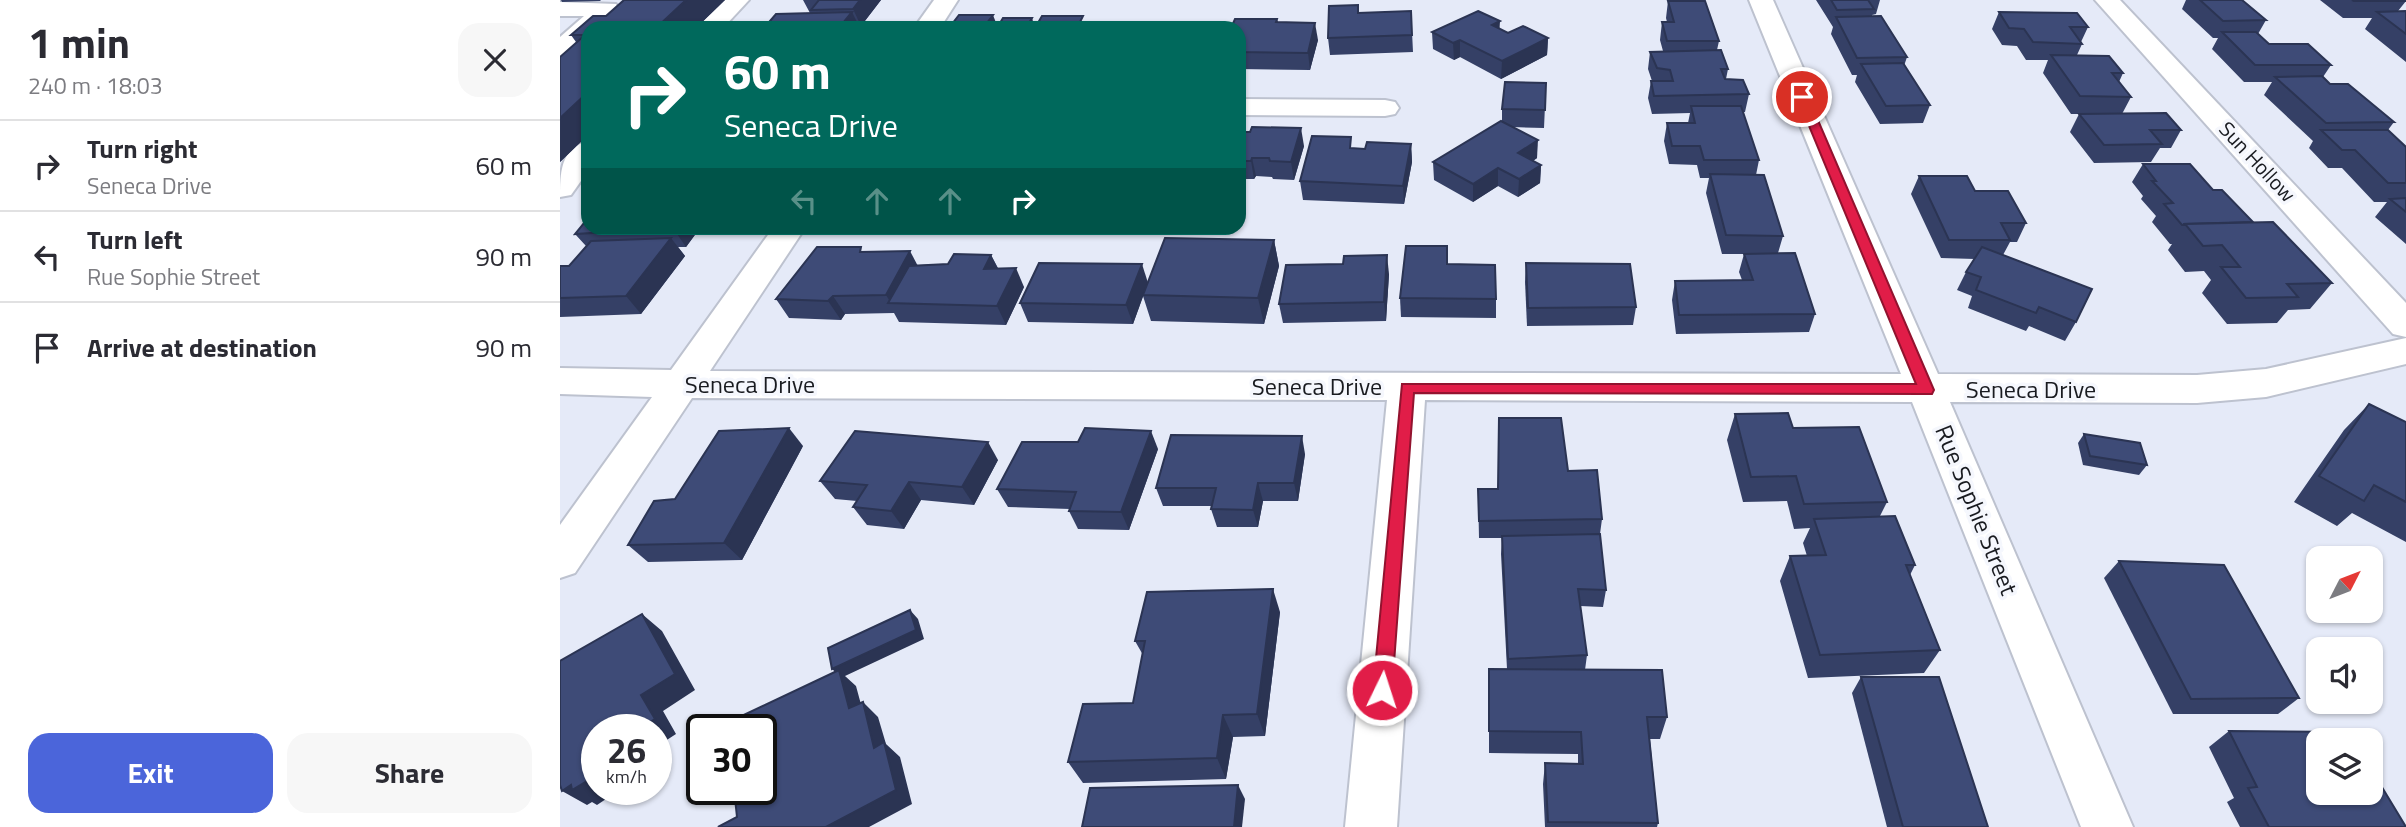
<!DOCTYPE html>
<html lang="en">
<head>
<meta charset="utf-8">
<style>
	body { margin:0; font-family:"Titillium Web",sans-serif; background:#f7f7f7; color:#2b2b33; height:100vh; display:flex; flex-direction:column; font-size:26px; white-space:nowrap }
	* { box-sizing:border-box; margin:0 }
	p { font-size:23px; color:#7c7c81 }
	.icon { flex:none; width:38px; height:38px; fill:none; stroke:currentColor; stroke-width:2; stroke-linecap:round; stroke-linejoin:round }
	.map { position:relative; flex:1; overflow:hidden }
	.details { display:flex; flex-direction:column; background:#fff; width:560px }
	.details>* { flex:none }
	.guide { position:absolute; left:21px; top:21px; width:665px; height:214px; border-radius:21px; box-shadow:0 2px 5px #0004; background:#00695c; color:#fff; overflow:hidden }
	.needle { width:46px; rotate:48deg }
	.tools { position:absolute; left:1746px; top:546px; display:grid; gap:14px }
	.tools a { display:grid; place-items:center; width:77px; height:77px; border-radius:14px; background:#fff; box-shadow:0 2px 5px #0004; font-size:35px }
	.speed { position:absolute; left:21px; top:714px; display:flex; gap:14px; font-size:35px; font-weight:700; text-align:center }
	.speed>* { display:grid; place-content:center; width:91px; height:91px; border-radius:50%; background:#fff; box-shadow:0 2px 5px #0004; line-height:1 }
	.speed small { font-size:18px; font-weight:400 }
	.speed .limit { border:4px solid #111; border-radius:10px; background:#fff; color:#111 }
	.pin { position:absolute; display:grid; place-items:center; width:60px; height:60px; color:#fff; margin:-30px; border:4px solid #fff; border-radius:50%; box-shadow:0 2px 7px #0007 }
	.me { position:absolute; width:77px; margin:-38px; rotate:4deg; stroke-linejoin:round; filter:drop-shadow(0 0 5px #0008) }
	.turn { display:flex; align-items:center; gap:24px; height:147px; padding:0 28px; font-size:32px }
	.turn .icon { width:91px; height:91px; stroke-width:2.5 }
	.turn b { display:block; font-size:49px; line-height:60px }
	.lanes { display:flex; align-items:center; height:66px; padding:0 28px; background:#0003; justify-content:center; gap:35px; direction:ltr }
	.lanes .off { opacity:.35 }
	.round { display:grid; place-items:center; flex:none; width:74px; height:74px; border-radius:21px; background:#f7f7f7 }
	.summary { display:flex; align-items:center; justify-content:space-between; height:119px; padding:0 28px }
	h1 { font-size:42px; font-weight:700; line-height:52px }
	.primary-button { display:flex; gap:14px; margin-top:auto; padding:14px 28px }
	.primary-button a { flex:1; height:80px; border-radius:21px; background:#4b65da; color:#fff; font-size:28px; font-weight:700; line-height:80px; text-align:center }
	.primary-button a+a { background:#f7f7f7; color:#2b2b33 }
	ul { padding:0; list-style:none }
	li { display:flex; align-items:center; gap:21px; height:91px; padding:0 28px; border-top:2px solid #e1e1e2 }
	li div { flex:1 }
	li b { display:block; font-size:26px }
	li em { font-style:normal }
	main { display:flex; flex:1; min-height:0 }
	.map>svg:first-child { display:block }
</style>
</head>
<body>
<main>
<section class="details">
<div class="summary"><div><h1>1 min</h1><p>240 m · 18:03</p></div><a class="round"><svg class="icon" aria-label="close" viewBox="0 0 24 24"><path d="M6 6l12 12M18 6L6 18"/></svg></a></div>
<ul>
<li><svg class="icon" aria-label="right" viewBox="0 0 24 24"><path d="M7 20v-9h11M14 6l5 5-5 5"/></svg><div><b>Turn right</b><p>Seneca Drive</p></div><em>60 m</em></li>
<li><svg class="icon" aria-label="left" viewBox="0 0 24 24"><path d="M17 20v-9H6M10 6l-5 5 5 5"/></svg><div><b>Turn left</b><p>Rue Sophie Street</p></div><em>90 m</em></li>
<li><svg class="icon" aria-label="arrive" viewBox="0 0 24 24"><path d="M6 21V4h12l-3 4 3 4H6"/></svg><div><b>Arrive at destination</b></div><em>90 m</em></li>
</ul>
<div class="primary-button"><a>Exit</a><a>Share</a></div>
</section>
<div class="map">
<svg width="1846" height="827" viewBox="0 0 1846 827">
	<rect width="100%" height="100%" fill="#e5eaf8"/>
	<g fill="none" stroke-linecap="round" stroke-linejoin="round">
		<g stroke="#bdc2cf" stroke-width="4">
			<g id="minor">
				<path d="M163,0H189L163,28H136Z"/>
				<path d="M374,0H398L380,28H354Z"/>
				<path d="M1189,0H1213L1378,374L1637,375L1706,369L1846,338V364L1706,397L1637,403L1390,402L1573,827H1521L1352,402L865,400L837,827H785L827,400L132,398L15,573L0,578V525L92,397L0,394V368L111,370L213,228H245L150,371L1341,374Z"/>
				<path d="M1535,0H1560L1846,303V337L1833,334Z"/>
				<path d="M0,2L56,4L59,9L40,28H28V39L9,56L0,59V37L24,16H0Z"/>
				<path d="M679,99L825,100L835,102L839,108L835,114L825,116L679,115Z"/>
				<path d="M28,141V171L11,195L0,197C0,174 0,148 28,141Z"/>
			</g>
		</g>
		<use href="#minor" fill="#fff" fill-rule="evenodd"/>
	</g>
	<g fill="#354066">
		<path d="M1,0H41L40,1L2,2Z"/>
		<path d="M64,0H165L136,28H28V135L0,162L16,42L11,35L46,16Z"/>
		<path d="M243,0H321L301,26H299L300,28H204L250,13Z"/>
		<path d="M1256,0H1320L1316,14L1312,15V16L1347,57L1344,66L1370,105L1363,123L1320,124L1295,82L1297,75H1292L1271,34L1273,27Z"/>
		<path d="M1626,0H1682L1706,20L1698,34L1709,44L1771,65L1763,77L1770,84L1834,122L1828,130L1846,147V244L1815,217L1827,202H1814L1782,168H1768L1749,148L1753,141L1704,95L1712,82H1684L1652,49L1658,38H1653L1622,9Z"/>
		<path d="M1760,0H1844L1846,1L1838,11H1846V62L1805,29L1812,18H1783Z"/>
		<path d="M1108,1L1159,41L1157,50L1168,69L1166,79L1189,94L1185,112H1183L1199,160L1196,175L1223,236L1218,253L1255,314L1249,332L1116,334L1112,300L1115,281L1182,280L1179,272L1184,254H1162L1146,193L1149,178H1140L1137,165L1109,164L1104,141L1107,123H1128L1130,113L1092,114L1088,98L1091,81H1092L1088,69L1090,52L1103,51L1100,40L1102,22H1107L1106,18Z"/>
		<path d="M798,5L799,13L851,11L853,52L770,55L768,38Z"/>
		<path d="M1439,12L1528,27L1521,42L1522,44L1517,55L1563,73L1559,82L1571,97L1562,114L1621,130L1611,148H1600L1591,162L1534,163L1510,132L1519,114H1537H1511L1483,73L1488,60H1466L1457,46L1442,45L1432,29Z"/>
		<path d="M717,19L718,22L758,40L750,70L679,69V28Z"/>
		<path d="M939,29L948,33L988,38L987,55L941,79L900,57L894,60L873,49L872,32Z"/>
		<path d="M986,83L984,128L952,127L977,158L973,161L981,165L980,183L958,197L938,186L913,202L874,180L873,162L942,122V109Z"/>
		<path d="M679,132L744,146L734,180L713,179L712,177L696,176L694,179H679Z"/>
		<path d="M851,144L852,162L844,204L743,200L740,181L793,148L805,149Z"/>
		<path d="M1583,164L1653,190L1693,222L1772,283L1750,309L1728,310L1717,323L1667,324L1642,293L1651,280L1644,271L1625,272L1608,250L1612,244H1610L1592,222L1596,216L1581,199L1583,196L1572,182Z"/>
		<path d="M1359,176L1415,191L1466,223L1457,242H1450L1443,255L1516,322L1505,341L1469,326L1466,331L1408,308L1412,296L1397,290L1406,272L1415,259L1381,258L1351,194Z"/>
		<path d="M28,228H140L126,247H118L125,256L81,314L0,317V266H9L26,246L15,234Z"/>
		<path d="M714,240L719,266L704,324L591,321L583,296L573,324L468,322L460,303L588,283Z"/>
		<path d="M304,252L358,265L388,264L431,255L438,268L464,287L446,325L339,322L334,313L285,314L281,320L229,318L216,299Z"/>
		<path d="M966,263L1076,307L1073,325L967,326L965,282Z"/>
		<path d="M888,264L936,299V318L841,317L840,298Z"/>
		<path d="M829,274L826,321L723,323L719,304Z"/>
		<path d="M1809,404L1846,422V542L1792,513L1777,526L1734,502L1784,430Z"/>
		<path d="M1175,414L1233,428L1327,502L1320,516L1355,565L1350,575L1380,650L1364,673L1248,678L1220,581L1230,556H1247L1243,543L1250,528L1234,529L1227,501L1183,502L1167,440Z"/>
		<path d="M1524,434L1587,465L1579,475L1523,465L1518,443Z"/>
		<path d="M243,446L182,560L88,562L68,545L115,499Z"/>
		<path d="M598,449L569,530L518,529L509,511L510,509L448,507L437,489Z"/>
		<path d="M745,454L738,501H703L698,527H657L651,509L652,506H603L596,488Z"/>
		<path d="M438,460L414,505L361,500L344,529L307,525L293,507L297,501L275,499L260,481Z"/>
		<path d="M1008,471L1042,519L1040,534L1046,590L1043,607L1020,606L1027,655L1025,670L1107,717L1100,739H1090L1098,823L1097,827H985L983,784L985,763L1018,764V754L929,753V669H947L941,554L942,538H919L918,489H938Z"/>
		<path d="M1559,561L1739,698L1718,714H1613L1544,578Z"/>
		<path d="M720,612L705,736L673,737L666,779L523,783L508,762L573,703L583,655L575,641Z"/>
		<path d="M1301,677L1428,827H1327L1292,693Z"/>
		<path d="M1669,731L1846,827H1680L1667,802L1674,798L1649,747Z"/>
	</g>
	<g fill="#2b3453">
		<path d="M126,0H165L136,28H96Z"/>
		<path d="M300,0H321L301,26L293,9Z"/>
		<path d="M292,12L300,28H279Z"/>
		<path d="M433,15L438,28H423Z"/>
		<path d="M472,18L475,28H466Z"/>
		<path d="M940,21L939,38L932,25Z"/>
		<path d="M755,23L758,40L750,70L748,53Z"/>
		<path d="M988,38L987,55L941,79L942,61Z"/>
		<path d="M900,40V57L894,60L893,43Z"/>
		<path d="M28,92V135L0,162V118Z"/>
		<path d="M741,128L744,146L734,180L731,162Z"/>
		<path d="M978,140L977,158L957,171L958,153Z"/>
		<path d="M851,144L852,162L844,204L843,186Z"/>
		<path d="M692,158L696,176L694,179L691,161Z"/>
		<path d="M981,165L980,183L958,197L959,179Z"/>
		<path d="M938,168V186L913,202V184Z"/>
		<path d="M113,228H140L126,247Z"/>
		<path d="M111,238L125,256L81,314L66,296Z"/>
		<path d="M714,240L719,266L704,324L698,298Z"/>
		<path d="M350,251L360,270L331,303L326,295Z"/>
		<path d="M431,255L440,273L424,269Z"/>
		<path d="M827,255L829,274L826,321L824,302Z"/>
		<path d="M582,264L588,283L573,324L566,305Z"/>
		<path d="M456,268L464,287L446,325L437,306Z"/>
		<path d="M273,296L285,314L281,320L268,301Z"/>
		<path d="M229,428L243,446L182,560L164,543Z"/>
		<path d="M591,431L598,449L569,530L561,512Z"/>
		<path d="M742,436L745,454L738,501L734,483Z"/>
		<path d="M428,442L438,460L414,505L402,487Z"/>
		<path d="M349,482L361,500L344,529L331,511Z"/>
		<path d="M698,483L703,501L698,527L693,510Z"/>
		<path d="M713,589L720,612L705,736L697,714Z"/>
		<path d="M350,610L358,619L364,639L285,676L296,686L306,723L289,708L281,677L272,669Z"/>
		<path d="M82,614L102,631L135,690L103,711L116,734L96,747V730H77L81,695Z"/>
		<path d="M303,702L318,717L326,744L340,757L352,804L309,827H266L314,748Z"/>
		<path d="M663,715L673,737L666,779L657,758Z"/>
		<path d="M37,775V789H61L37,805L32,802L27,805L2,791L11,785Z"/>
		<path d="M678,785L685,799L682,827H674Z"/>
		<path d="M153,789H194L170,801Z"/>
	</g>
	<g fill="#3e4b77" stroke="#2b3453" stroke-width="2">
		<path d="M64,0H126L96,28H28V92L0,118V57L25,35H11L33,16H46Z"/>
		<path d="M259,0H300L293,9L251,10Z"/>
		<path d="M1271,0H1308L1314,9L1277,10Z"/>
		<path d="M1640,0H1682L1706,20L1663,21Z"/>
		<path d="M1792,0H1844L1846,1H1794Z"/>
		<path d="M1108,1H1145L1159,41H1107L1102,22H1114Z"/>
		<path d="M798,5V13L851,11L852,35L768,38L769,6Z"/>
		<path d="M918,11L940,21L932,25L948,33L963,26L988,38L942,61L900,40L893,43L872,32Z"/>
		<path d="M1846,11V34L1817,12Z"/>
		<path d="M292,12L279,28H204L216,14Z"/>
		<path d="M1439,12L1517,13L1528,27H1510L1522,44L1473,42L1464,29L1449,28Z"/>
		<path d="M399,15H433L423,28H389Z"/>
		<path d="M482,16H523L520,22H561L558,28H475Z"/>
		<path d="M1321,16L1347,57L1297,58L1276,17Z"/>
		<path d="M443,18H472L466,28H437Z"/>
		<path d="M675,19H717L716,22L755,23L748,53L679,52V28H671Z"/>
		<path d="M1662,32H1696L1709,44H1748L1771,65H1695Z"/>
		<path d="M1161,50L1168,69H1161L1165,79L1183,80L1189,94L1094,96L1091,81H1113L1110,70L1097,68L1090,52Z"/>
		<path d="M1491,55L1549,56L1563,73H1552L1571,97L1520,96Z"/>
		<path d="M1343,63L1370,105L1326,106L1301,64Z"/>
		<path d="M1762,76L1770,84H1788L1834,122L1766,123L1715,77Z"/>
		<path d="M945,82L986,83L985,110L942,109Z"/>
		<path d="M1131,106H1181L1199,160H1144L1140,146H1112L1107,123H1135Z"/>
		<path d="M1606,113L1621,130H1590L1602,144L1544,145L1519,114Z"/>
		<path d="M941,121L978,140L958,153L981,165L959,179L938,168L913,184L873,162Z"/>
		<path d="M692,127L741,128L731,162L710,161L709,158H692L691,161H679V132H690Z"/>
		<path d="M1761,130H1828L1846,147V183H1828L1795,150H1782Z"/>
		<path d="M752,136L791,137L790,148L805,149L807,142L851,144L843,186L740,181Z"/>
		<path d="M1583,164H1630L1653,190H1662L1693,222L1625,224L1626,225H1622L1604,204L1613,203L1592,181H1596Z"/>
		<path d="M1150,174L1204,175L1223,236L1166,235Z"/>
		<path d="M1359,176H1407L1415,191H1448L1466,223H1441L1450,240H1389Z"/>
		<path d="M1846,198V212L1830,199Z"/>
		<path d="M28,218V228H113L15,234Z"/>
		<path d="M1713,222L1772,283L1727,284L1738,297L1686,298L1661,267H1680L1662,245L1643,246L1625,224Z"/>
		<path d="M111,238L66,296L0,298V266H9L31,241Z"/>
		<path d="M605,238L714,240L698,298L583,295Z"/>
		<path d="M846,246H887V264L935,265L936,299L840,298Z"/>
		<path d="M257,247H301L300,252L350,251L326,295L273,296L268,301L216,299Z"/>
		<path d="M1422,247L1532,289L1516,322L1479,307L1476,313L1416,290L1421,277L1406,272Z"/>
		<path d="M1235,253L1255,314L1119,315L1115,281L1193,280L1184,254Z"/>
		<path d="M394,254L431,255L424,269L456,268L437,306L328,303L349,266L388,264Z"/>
		<path d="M827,255L824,302L719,304L726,265L783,264L784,256Z"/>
		<path d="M479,263L582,264L566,305L460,303Z"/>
		<path d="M966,263L1070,264L1076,307L968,308Z"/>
		<path d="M1809,404L1846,422V502L1814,485L1804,501L1759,476Z"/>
		<path d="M1228,413L1233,428L1299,427L1327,502L1244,504L1236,476L1191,477L1175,414Z"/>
		<path d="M939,418H1001L1008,471L1037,470L1042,519L919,521L918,489H938Z"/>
		<path d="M229,428L164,543L68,545L94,501L115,499L159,431Z"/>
		<path d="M525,428L591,431L561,512L509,511L516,492L437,489L462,442H518Z"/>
		<path d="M295,431L428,442L402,487L349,482L331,511L293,507L307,485L260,481Z"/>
		<path d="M1524,434L1580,443L1587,465L1530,456Z"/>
		<path d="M611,435L742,436L734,483H698L693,510L651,509L656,488H596Z"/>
		<path d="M1335,516L1355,565H1346L1380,650L1260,655L1230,556L1266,555L1254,519Z"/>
		<path d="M1040,534L1046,590L1018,589L1027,655L948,659L942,536Z"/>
		<path d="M1559,561L1664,565L1739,698L1631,699Z"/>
		<path d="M713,589L697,714L663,715L657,758L508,762L523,704L573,703L585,641H575L587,592Z"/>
		<path d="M350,610L356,630L272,669L268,648Z"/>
		<path d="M82,614L115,674L81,695L95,719L77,730H37V775L12,790L11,785L2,791L0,785V661Z"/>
		<path d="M929,669L1102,670L1107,717H1087L1098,823L988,822L985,763L1023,764L1021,732L929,731Z"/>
		<path d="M279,670L289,708L303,702L314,748L324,742L336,790L266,827H158L177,817L174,789H201V730H152Z"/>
		<path d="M1301,677H1379L1428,827H1343Z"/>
		<path d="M1669,731L1789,732L1794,740H1759V793H1811V769L1846,827H1709L1688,788L1697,787Z"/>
		<path d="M678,785L674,827H522L530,788Z"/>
	</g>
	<path fill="#e11d48" stroke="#92132f" stroke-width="2" d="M1242,94L1248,97L1374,390L1372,394L854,393L832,690L830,696L822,699L815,696L813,690L842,384H1356L1237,97Z"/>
	<g text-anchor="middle" stroke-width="7" stroke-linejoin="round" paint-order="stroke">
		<g font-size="21" fill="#191b20" stroke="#f5f7fd">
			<text transform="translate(1697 162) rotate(47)" y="7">Sun Hollow</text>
		</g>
		<g font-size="24" fill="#191b20" stroke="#f5f7fd">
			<text x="190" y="393">Seneca Drive</text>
			<text x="757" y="395">Seneca Drive</text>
			<text x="1471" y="398">Seneca Drive</text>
			<text transform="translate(1416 510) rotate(68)" y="8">Rue Sophie Street</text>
		</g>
	</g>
</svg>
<div class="tools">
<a><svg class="needle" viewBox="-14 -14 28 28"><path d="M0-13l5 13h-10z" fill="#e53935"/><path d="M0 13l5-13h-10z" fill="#7c7c81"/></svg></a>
<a><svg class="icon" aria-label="sound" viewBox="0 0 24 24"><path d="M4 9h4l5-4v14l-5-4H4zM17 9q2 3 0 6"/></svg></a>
<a><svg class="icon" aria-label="layers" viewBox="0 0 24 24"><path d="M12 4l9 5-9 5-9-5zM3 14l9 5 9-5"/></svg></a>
</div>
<div class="speed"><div>26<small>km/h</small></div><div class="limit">30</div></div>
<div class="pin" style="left:1242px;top:97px;background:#d93025"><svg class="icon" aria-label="arrive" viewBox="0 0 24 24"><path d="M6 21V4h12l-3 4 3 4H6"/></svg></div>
<svg class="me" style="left:822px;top:690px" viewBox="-20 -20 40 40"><circle r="17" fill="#e11d48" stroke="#fff" stroke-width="3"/><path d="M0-11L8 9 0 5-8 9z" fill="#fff"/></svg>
<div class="guide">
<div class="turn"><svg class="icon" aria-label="right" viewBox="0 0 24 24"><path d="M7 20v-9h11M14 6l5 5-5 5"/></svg><div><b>60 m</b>Seneca Drive</div></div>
<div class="lanes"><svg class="icon off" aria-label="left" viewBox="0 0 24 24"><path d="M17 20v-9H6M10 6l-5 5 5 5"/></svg><svg class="icon off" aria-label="ahead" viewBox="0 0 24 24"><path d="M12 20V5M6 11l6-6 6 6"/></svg><svg class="icon off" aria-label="ahead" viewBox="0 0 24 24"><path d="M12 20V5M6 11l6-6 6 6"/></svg><svg class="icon" aria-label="right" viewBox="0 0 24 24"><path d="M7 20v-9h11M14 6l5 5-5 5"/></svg></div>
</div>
</div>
</main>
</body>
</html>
